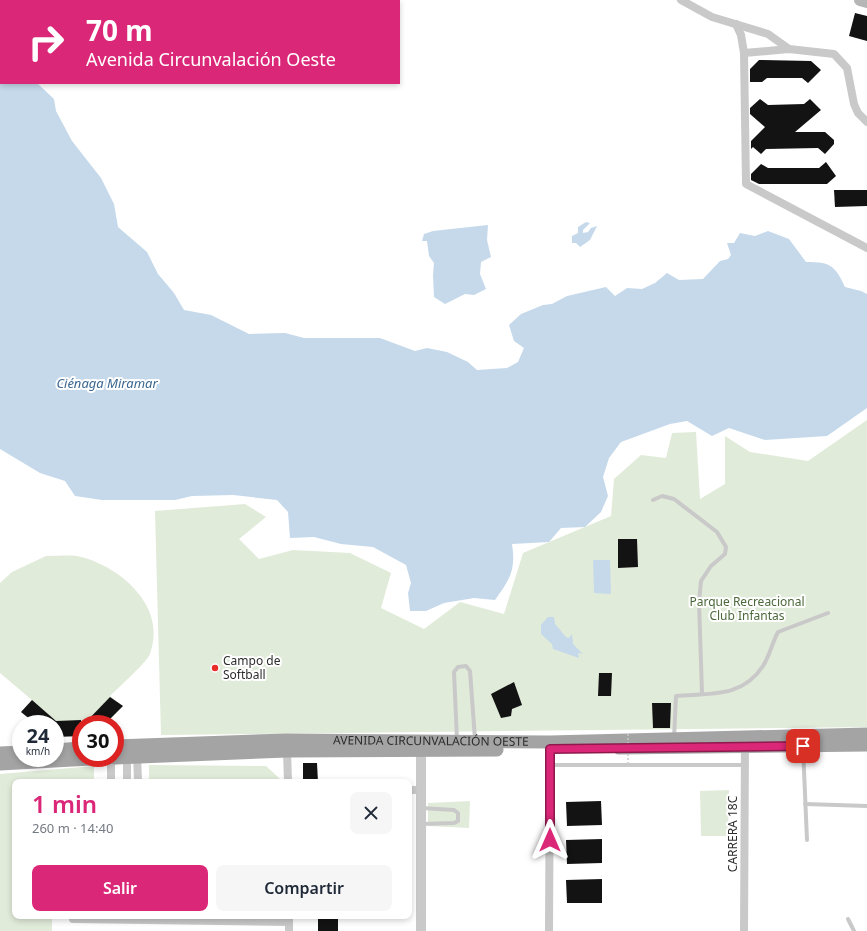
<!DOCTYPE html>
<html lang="es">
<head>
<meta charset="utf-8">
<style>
	body { margin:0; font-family:"Noto Sans",sans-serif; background:#f6f6f7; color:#1f2937; height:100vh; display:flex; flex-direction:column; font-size:15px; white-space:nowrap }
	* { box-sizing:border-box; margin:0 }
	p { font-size:13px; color:#747a83 }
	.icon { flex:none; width:22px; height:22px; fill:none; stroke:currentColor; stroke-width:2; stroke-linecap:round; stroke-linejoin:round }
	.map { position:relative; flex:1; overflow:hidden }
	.panel { position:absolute; left:12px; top:779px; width:400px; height:140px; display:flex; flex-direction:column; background:#fff; border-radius:8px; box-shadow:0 2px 6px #0003 }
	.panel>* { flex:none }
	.banner { position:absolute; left:0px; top:0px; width:400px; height:84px; box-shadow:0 2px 6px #0003; background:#db2777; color:#fff; overflow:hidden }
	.speed { position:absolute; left:12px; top:715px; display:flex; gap:8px; font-size:20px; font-weight:700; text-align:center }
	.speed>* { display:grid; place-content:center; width:52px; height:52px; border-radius:50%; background:#fff; box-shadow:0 2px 6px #0003; line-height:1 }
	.speed small { font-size:10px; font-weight:400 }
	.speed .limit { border:6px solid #d22; background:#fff; color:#111 }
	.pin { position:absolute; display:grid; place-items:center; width:34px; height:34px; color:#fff; margin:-17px; border-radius:8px; box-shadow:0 2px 6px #0006 }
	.me { position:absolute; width:44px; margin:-22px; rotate:0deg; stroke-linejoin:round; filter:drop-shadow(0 0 3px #0008) }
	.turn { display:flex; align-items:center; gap:14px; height:84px; padding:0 20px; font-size:18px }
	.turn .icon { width:52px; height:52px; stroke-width:2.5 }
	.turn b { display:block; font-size:28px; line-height:34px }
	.round { display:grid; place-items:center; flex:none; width:42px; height:42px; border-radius:8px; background:#f6f6f7 }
	.headline { display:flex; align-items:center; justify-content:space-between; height:68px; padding:0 20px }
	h1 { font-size:24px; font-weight:600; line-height:30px; color:#db2777 }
	.button { display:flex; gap:8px; margin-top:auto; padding:8px 20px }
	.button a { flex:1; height:46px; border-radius:8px; background:#db2777; color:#fff; font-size:16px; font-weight:600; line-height:46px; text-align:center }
	.button a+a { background:#f6f6f7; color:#1f2937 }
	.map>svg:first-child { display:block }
</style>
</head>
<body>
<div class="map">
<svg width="867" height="931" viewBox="0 0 867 931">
	<rect width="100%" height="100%" fill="#fff"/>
	<g fill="#e1ebd9">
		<path d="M867,420V727L161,735L155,511L245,504L266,517L239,539L259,559L293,550L350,553L391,573L381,608L424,629L460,602L504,614L523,553L611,516L614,479L641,455L666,458L672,433L696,432L700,499L725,484V436L750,452L808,461Z"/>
		<path d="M46,556C56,556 67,555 77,556C119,565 168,606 150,654C147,662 118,688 110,696L123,706L105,724H81V736L55,737V724H36L21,712L32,700L0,673V583L12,572Z"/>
		<path d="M149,765L266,766L280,779V782H149Z"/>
		<path d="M94,766V782H15V916H65L52,919V931H0V774Z"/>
		<path d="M729,790L728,836H701L700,791Z"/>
		<path d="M470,801L469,828L428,826V803Z"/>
	</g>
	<g fill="#c5d9eb">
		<path d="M0,83H37L54,99L56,111L72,141L101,178L114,204L118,227L147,252L158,274L174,293L184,310L211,315L249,334L285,333L304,338H380L415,351L427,348L447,352L468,362L477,370L507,368L518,362L524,348L514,341L509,325L521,314L543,305L552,304L567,296L606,287L615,296L627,288L642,289L655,283L667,273L679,280L703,279L720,261L728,259L731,255L727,243H734L740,233L755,236L768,231L789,239L806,262C830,262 835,265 845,287L861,291L867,294V408L827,436L765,440L729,428L712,436L687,421L670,424L621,442L609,458L603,477L608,496L601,512L585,527L561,528L549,542L512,544C516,570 510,579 495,600L474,598L444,603L426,611H410L408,593L411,583L406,565L373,547L341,544L314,537L290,538L288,512L277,500L233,495L192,496L175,500H102L75,496L65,481L40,473L0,449Z"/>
		<path d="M586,222L590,223L583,230V233L588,232L591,228L597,226L590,240L580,247L576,243H572V236L578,233V227Z"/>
		<path d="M488,225L487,240L491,257L481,262L480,274L486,289L474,295L465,294L445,304L434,297L433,275L434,263L429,256L427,241H422L424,234L433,231Z"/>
		<path d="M593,560H610L611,594L594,593Z"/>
		<path d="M548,617H554L555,624L566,637L569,638L572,634L573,644L583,654L578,653L579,658L553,649L552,644L541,634V625Z"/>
	</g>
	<g fill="#131313">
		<path d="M855,13L867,16V41L849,36Z"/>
		<path d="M759,60L811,61L821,70L808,83L802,78H767L762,82H750V69Z"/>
		<path d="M760,99L768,105L804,104L810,99L821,110L795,132H825L834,140V144L825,154L818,148L766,149L761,154L753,147L751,149V141L765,127L750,114V108Z"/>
		<path d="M826,162L836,176L827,184H759L751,180V174L761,164L768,168H819Z"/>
		<path d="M834,190H867V206L835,207Z"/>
		<path d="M618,539H637L638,567L618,568Z"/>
		<path d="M599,673H612L611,696H598Z"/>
		<path d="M514,682L522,705L512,709L511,716L501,718L491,694Z"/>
		<path d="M110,697L123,706L105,724H84Z"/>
		<path d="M32,700L56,721L81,720V736L55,737V724H36L21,712Z"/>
		<path d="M652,703H671L670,728H653Z"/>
		<path d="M303,763H317L318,782H303Z"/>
		<path d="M601,801L602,825L567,826L566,802Z"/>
		<path d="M602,839V863L567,864L566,840Z"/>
		<path d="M602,879V903H567L566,880Z"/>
		<rect x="318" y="916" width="20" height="15"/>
	</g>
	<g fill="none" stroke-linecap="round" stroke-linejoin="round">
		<g stroke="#c9c9c9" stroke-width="4">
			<path d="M653,500L662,496L674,499L717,532L726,547L725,554L711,566L701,581L699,602L702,693"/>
			<path d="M674,738L676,696C711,693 742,698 763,666C770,655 772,643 778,632L828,613"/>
			<path d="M457,740L454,672L458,667L466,666L470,671L475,739"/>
			<path d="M803,747L807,840"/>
			<path d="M550,765H745"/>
			<path d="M805,804L867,806"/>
			<path d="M421,824L454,823L458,821V813L454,810L422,808"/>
			<path d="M848,919L854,931"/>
		</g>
		<g stroke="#c9c9c9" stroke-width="8">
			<path d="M681,0L712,17L768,34L789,49"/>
			<path d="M42,1L45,0"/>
			<path d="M89,1L92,0"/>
			<path d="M0,18H1"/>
			<path d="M736,24L741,35L744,53L746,184L867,248"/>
			<path d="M0,35H1"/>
			<path d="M744,53L789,49L834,54L847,68L854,104L858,113L867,122"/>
			<path d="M287,751L288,782"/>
			<path d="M137,753L138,782"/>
			<path d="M127,755V782"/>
			<path d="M111,782V758"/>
			<path d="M409,790H422"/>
			<path d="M289,916V931"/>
			<path d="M73,919L289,922"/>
			<path d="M549,931L550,742"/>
			<path d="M744,931L745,742"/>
		</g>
		<path stroke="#c9c9c9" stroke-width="10" d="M421,931V745"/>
		<path stroke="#b6b6b6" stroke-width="12" d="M860,0L867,2"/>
		<g stroke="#a4a4a4" stroke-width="13">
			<path id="s1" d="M115,746L286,740L550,742L867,734"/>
			<path d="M619,748L867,745"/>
			<path d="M55,750L81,748"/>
			<path d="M0,753L21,752"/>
			<path d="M115,758L287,751L497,750"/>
			<path d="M0,764L109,758"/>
		</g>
		<path stroke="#c9c9c9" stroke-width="1.5" stroke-dasharray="2 2" stroke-linecap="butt" d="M628,734V767"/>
	</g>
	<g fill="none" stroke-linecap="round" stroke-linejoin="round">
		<g stroke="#8e194d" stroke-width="10">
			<path id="route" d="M550,840V749L803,746"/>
		</g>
		<use href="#route" stroke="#db2777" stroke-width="7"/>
	</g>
	<circle fill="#e82e2a" stroke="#fff" stroke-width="1.5" cx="215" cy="668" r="4"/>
	<g text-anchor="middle" stroke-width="4" stroke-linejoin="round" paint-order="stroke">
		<g font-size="12" fill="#4b683a" stroke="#fff">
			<text x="747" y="606">Parque Recreacional<tspan x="747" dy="14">Club Infantas</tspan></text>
		</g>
		<g font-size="12" fill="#2c2c2c" stroke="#fff" text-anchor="start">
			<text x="223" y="665">Campo de<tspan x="223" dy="14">Softball</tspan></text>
		</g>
		<g font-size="12" fill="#2c2c2c" stroke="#fff">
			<text dy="4" stroke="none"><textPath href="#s1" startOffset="316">AVENIDA CIRCUNVALACIÓN OESTE</textPath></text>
			<text transform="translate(733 834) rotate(-90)" y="4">CARRERA 18C</text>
		</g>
		<g font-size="13" font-style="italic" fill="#3a668f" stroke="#fff">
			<text x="107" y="388">Ciénaga Miramar</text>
		</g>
	</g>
</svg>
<div class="speed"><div>24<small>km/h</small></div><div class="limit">30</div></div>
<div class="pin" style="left:803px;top:746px;background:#d93025"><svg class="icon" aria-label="arrive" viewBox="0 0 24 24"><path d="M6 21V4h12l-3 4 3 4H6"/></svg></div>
<svg class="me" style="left:550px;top:840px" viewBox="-20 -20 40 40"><path d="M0-17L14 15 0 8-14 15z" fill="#db2777" stroke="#fff" stroke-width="4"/></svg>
<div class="banner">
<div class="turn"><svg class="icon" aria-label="right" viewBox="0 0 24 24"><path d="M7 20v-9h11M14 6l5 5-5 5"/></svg><div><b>70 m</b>Avenida Circunvalación Oeste</div></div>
</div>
<section class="panel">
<div class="headline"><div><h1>1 min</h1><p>260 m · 14:40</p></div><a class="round"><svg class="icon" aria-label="close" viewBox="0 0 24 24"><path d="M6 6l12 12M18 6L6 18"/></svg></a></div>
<div class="button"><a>Salir</a><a>Compartir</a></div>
</section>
</div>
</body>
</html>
